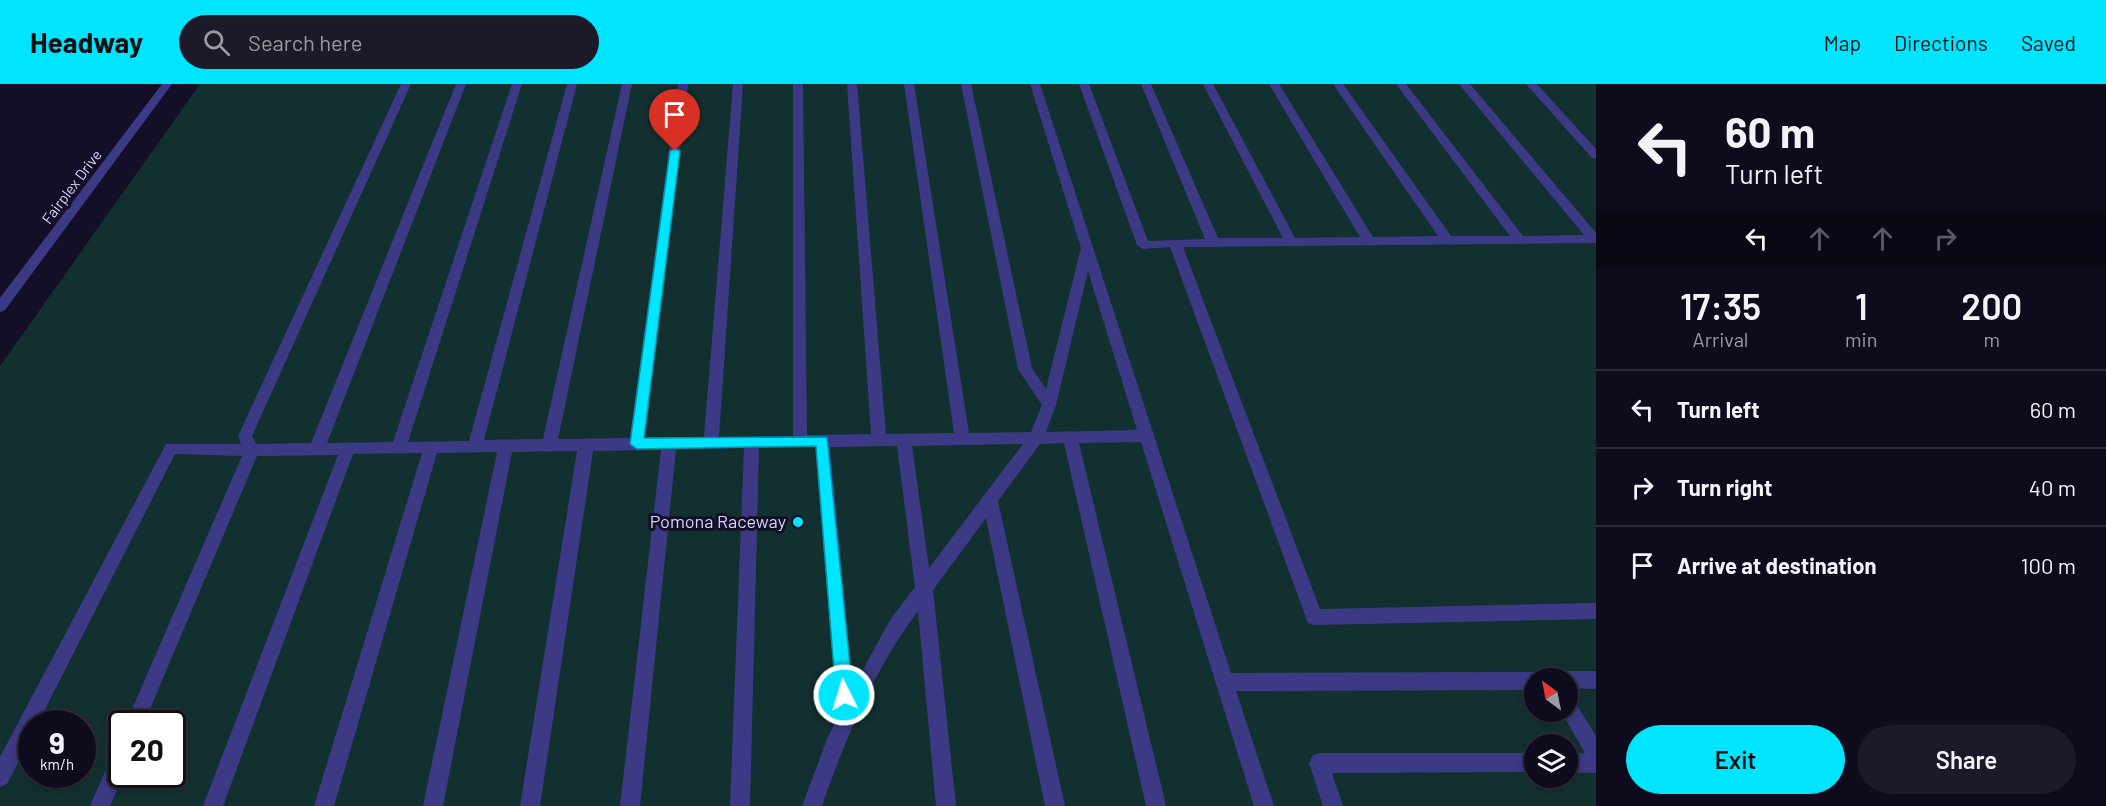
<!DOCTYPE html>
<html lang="en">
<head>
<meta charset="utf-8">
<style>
	body { margin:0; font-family:Barlow,sans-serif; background:#1c1929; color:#f1f3f6; height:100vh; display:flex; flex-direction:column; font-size:22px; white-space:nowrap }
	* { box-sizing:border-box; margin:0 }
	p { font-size:20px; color:#9b9ba3 }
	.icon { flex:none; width:33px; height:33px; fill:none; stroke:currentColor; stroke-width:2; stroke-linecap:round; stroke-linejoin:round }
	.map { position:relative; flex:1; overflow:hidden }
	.details { display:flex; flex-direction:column; background:#0e0b1c; width:510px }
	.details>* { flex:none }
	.banner { background:#0e0b1c; color:#f1f3f6; overflow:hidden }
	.needle { width:39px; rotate:328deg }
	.controls { position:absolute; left:1524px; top:584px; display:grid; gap:12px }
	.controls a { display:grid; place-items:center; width:54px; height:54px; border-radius:50%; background:#0e0b1c; box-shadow:0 3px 9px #0003,0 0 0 2px #2e2b3b; font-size:30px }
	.speed { position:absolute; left:18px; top:626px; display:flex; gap:12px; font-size:30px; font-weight:700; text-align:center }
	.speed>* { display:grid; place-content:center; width:78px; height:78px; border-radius:50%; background:#0e0b1c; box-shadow:0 3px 9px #0003,0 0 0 2px #2e2b3b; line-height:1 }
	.speed small { font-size:15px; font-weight:400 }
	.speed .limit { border:3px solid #111; border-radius:9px; background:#fff; color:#111 }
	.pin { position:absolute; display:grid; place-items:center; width:51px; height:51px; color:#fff; margin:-62px -26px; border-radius:50% 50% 50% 0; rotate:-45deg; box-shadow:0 0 6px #0007 }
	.pin .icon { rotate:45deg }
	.me { position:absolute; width:66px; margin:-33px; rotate:355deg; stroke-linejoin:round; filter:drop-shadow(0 0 4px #0008) }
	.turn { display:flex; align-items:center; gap:21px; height:126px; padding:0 30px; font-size:27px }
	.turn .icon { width:78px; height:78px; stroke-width:2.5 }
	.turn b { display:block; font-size:42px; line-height:51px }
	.lanes { display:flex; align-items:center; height:57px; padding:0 30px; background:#0003; justify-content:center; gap:30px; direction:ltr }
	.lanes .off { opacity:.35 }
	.eta { display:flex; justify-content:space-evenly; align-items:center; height:102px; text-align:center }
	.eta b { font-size:36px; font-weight:600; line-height:42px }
	.primary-button { display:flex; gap:12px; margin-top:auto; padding:12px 30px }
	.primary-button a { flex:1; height:69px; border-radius:36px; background:#00e5ff; color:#111; font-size:24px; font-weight:600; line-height:69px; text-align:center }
	.primary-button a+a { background:#1c1929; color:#f1f3f6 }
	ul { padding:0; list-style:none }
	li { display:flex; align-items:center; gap:18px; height:78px; padding:0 30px; border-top:2px solid #2e2b3b }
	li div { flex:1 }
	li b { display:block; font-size:22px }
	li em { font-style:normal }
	header { display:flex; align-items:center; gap:36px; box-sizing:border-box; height:84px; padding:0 30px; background:#00e5ff; color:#111 }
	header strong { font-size:28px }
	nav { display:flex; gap:33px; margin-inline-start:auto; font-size:21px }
	.search { width:420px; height:54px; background:#1c1929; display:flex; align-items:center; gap:15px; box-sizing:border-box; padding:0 21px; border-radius:33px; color:#9b9ba3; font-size:22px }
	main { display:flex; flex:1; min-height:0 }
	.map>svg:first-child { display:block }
</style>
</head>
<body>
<header>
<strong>Headway</strong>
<div class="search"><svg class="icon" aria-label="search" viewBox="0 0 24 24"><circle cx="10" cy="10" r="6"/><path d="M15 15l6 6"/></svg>Search here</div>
<nav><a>Map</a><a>Directions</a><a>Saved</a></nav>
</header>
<main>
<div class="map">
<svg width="1596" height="722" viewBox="0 0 1596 722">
	<rect width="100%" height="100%" fill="#130f26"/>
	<path fill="#12302f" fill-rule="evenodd" d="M200,0H1596V722H0V282ZM1534,594H1568V627H1534ZM32,639H82V690H32ZM122,639H172V690H122ZM1534,660H1568V693H1534Z"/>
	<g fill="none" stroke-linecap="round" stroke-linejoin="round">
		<g fill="#3d3a85" fill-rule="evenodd">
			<path d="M401,0H411L252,352L256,360L311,359L456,0H466L327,359L393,358L512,0H522L408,358L469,357L567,0H577L484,356L543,355L622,0H632L558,355L630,354L678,0H688L645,354L704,353L733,0H743L719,353L793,352V0H803L807,351L871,350L847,0H857L886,350L954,349L904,0H914L969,349L1031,348L1042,321L1018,285L961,0H971L1032,284L1046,305L1081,164L1030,0H1040L1231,589L1534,588L1542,594H1534V606L1236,607L1274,722H1254L1141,358L1079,359L1166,722H1146L1064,359L1040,360L998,417L1065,722H1045L986,434L933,506L956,722H936L918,527C875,584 845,655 822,722H802L827,655L838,633L815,363L759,364L750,722H730L744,364L676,365L640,722H620L661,366L593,367L540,722H520L577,367L512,368L443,722H423L497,368L437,369L334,722H314L422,369L353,370L223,722H203L338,371L257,372L144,639H126L242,372L175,370L38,639H32V651L7,700L0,703V673L166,360H241L238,352ZM1088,187L1137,346L1046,348L1056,321ZM1023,360L929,484L912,362ZM897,362L915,503L890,536L853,604L830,363Z"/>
			<path d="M1079,0H1089L1148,157L1205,155L1141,0H1151L1218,154H1283L1203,0H1213L1295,154L1360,153L1269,0H1279L1373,153L1438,152L1333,0H1343L1451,152H1510L1396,0H1406L1523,152L1584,151L1459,0H1470L1596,149V159L1183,163L1320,525L1596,519V535L1314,541L1308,539L1170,163L1143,165L1137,161Z"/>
			<path d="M1526,0H1537L1596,65V75L1592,74Z"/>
			<path d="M1568,587H1596V605L1568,604V594H1560L1562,590Z"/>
			<path d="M1568,613L1574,616L1596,652V689L1568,688V670L1585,669L1561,627H1568Z"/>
			<path d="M122,663V690H124L110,722H90L115,665Z"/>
			<path d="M1319,669H1534V688L1332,689L1343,722H1323L1309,679L1312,672Z"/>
		</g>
		<path fill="#3d3a85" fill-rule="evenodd" d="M162,0H172L5,226L0,228V214Z"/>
	</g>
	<path fill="#00e5ff" stroke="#0095a6" stroke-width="1.5" d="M675,64L680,67L644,354L827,353L853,611L850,617L844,619L839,617L836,611L816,362L637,365L630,360L670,67Z"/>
	<circle fill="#00e5ff" stroke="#130f26" stroke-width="2" cx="798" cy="438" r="6"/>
	<g text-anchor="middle" stroke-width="6" stroke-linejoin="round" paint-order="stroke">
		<g font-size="15" fill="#d9d4ff" stroke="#130f26">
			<text transform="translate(72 103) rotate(-53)" y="5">Fairplex Drive</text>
		</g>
		<g font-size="18" fill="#d9d4ff" stroke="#130f26" text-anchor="end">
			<text x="786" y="444">Pomona Raceway</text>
		</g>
	</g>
</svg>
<div class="controls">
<a><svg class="needle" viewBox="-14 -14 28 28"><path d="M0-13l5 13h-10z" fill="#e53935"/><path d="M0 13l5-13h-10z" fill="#9b9ba3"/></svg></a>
<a><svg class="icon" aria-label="layers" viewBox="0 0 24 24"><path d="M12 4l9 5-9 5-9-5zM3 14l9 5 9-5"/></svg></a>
</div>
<div class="speed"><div>9<small>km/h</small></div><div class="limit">20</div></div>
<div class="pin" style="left:675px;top:67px;background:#d93025"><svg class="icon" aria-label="arrive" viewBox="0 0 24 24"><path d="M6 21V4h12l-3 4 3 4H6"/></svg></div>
<svg class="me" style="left:844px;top:611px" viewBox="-20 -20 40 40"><circle r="17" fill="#00e5ff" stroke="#fff" stroke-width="3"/><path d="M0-11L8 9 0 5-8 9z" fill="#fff"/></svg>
</div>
<section class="details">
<div class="banner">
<div class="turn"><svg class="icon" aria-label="left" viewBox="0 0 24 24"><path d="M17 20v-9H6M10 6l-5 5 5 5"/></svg><div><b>60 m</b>Turn left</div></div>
<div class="lanes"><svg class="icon" aria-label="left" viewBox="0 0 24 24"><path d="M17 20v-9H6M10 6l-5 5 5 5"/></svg><svg class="icon off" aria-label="ahead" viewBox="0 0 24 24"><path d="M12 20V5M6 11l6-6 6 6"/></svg><svg class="icon off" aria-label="ahead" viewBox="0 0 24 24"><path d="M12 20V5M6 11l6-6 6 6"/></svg><svg class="icon off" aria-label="right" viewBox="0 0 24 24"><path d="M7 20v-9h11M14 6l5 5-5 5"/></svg></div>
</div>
<div class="eta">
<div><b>17:35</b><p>Arrival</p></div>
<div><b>1</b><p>min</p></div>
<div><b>200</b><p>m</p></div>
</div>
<ul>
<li><svg class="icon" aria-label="left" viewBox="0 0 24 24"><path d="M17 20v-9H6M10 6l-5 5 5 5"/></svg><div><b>Turn left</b></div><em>60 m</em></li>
<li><svg class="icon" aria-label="right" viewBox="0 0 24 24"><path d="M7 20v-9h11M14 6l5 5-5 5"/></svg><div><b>Turn right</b></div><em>40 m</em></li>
<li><svg class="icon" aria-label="arrive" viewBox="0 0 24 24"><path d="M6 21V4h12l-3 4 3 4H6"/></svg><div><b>Arrive at destination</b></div><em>100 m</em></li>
</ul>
<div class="primary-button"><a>Exit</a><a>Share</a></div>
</section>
</main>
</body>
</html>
